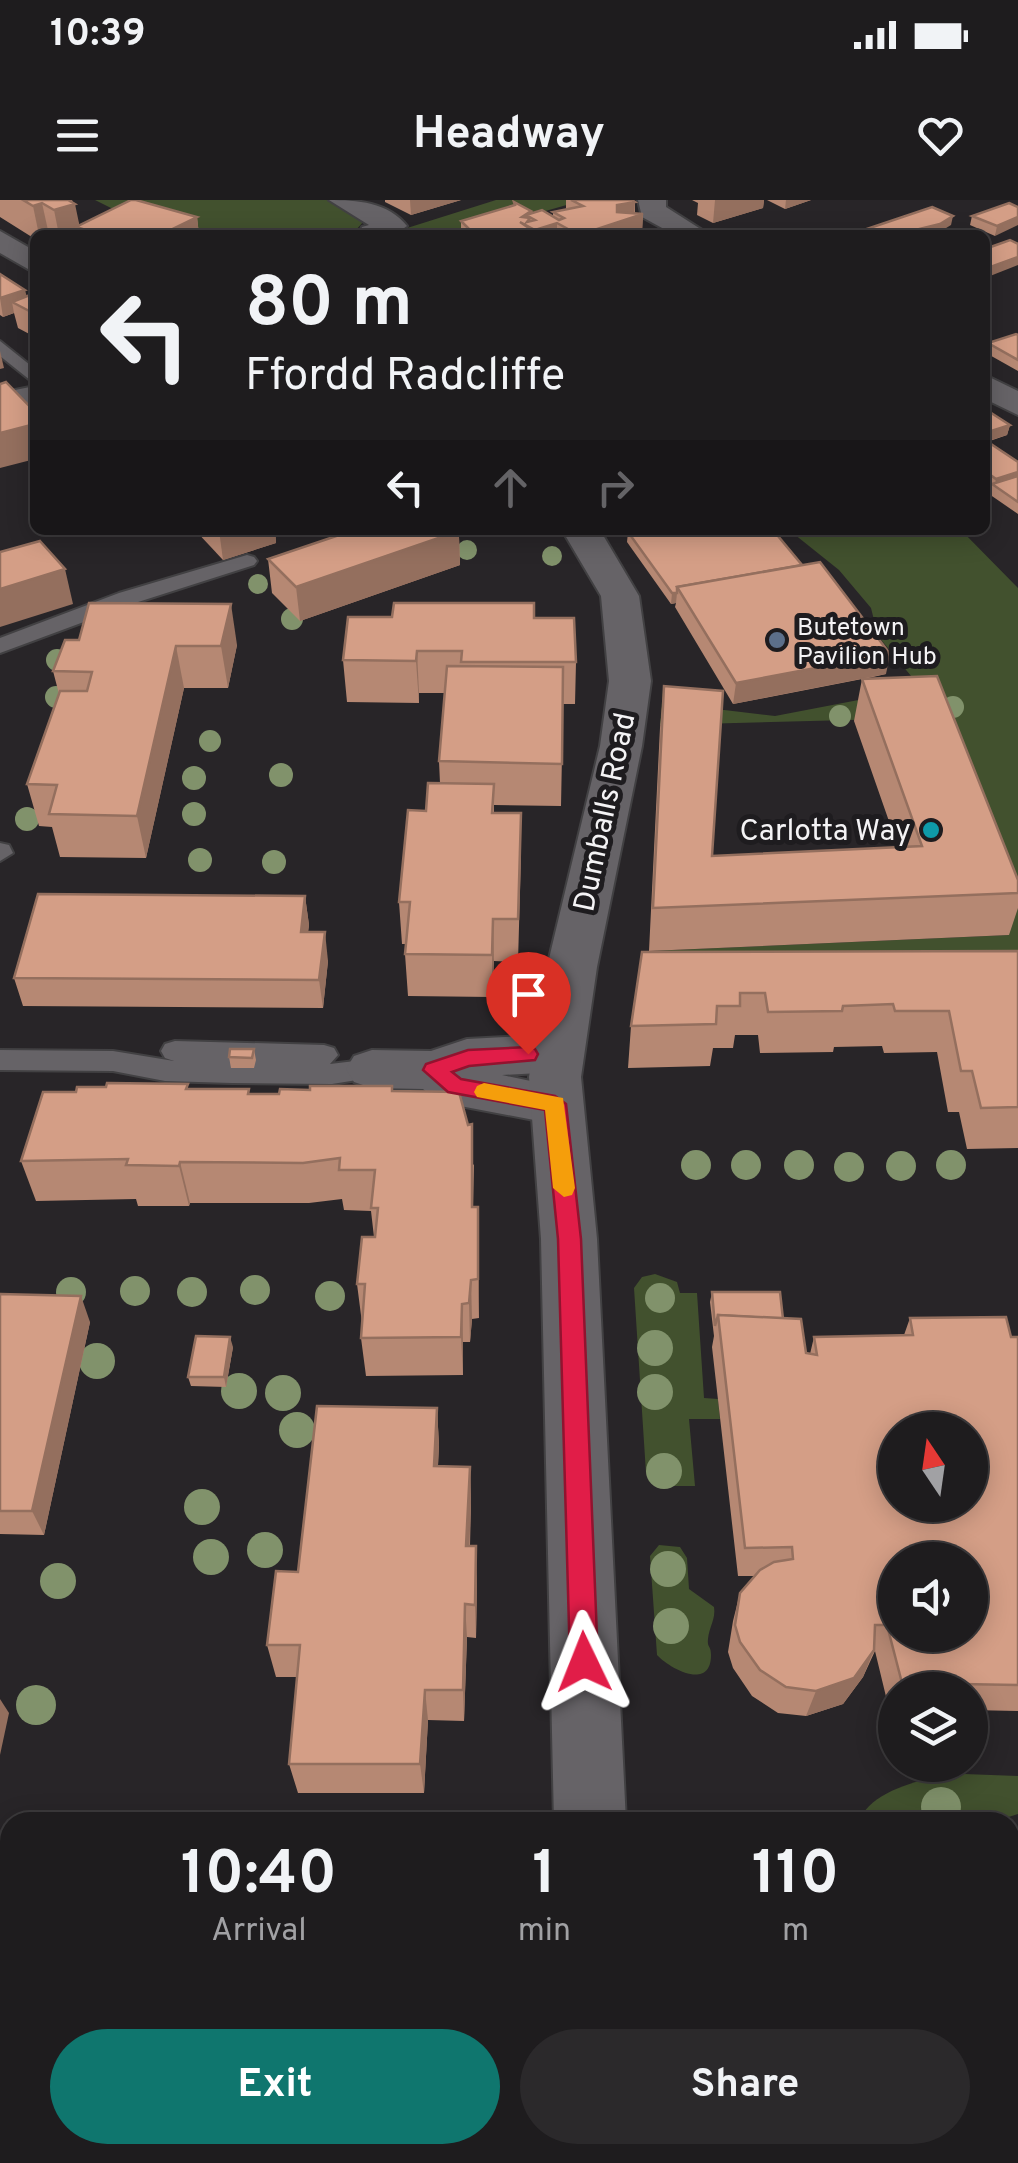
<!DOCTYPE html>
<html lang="en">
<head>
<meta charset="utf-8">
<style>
	body { margin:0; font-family:Overpass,sans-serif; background:#2b292b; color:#f1f3f6; height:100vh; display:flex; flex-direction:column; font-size:38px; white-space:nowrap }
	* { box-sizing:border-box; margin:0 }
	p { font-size:32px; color:#a1a1a4 }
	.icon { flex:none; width:55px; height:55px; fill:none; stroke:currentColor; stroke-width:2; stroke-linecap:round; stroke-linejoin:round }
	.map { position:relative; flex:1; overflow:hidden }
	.drawer { position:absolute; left:0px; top:1612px; width:1020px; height:352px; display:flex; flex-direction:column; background:#1e1c1e; border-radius:30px 30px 0 0; box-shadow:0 5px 25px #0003,0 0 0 2px #3c3a3c }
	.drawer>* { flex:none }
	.banner { position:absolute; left:30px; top:30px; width:960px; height:305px; border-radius:15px; box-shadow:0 5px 25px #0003,0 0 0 2px #3c3a3c; background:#1e1c1e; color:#f1f3f6; overflow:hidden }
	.needle { width:65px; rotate:347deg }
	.fabs { position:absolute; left:878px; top:1212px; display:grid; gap:20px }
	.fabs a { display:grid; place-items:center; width:110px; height:110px; border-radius:50%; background:#1e1c1e; box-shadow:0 5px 25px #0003,0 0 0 2px #3c3a3c; font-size:50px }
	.pin { position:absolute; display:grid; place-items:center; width:85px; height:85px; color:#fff; margin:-102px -42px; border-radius:50% 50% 50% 0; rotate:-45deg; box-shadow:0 0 10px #0007 }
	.pin .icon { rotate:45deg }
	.me { position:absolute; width:110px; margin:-55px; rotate:358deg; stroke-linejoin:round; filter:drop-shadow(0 0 8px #0008) }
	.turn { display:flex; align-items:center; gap:35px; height:210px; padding:0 50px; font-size:45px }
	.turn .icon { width:130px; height:130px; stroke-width:2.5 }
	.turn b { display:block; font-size:70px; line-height:85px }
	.lanes { display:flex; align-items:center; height:95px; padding:0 50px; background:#0003; justify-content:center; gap:50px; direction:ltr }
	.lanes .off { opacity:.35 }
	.eta { display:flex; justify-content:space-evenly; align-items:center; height:170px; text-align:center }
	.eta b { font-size:60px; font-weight:700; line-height:70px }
	.cta { display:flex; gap:20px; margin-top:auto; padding:20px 50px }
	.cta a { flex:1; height:115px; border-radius:60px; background:#0f766e; color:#fff; font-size:40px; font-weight:700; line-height:115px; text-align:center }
	.cta a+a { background:#2b292b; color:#f1f3f6 }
	.status { display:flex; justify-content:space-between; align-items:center; height:70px; padding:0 50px; background:#1e1c1e; direction:ltr }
	.status svg { height:28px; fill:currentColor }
	header { display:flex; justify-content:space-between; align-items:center; height:130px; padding:0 50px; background:#1e1c1e; font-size:45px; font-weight:700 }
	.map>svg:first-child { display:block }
</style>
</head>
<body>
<div class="status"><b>10:39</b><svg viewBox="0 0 49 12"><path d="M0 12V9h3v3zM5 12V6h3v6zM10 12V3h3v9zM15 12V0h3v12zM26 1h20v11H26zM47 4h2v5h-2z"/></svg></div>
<header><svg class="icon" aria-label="menu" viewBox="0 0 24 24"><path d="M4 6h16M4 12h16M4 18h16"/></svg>Headway<svg class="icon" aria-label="heart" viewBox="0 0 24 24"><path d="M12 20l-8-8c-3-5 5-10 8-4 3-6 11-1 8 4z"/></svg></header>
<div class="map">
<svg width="1018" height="1963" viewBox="0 0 1018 1963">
	<rect width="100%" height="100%" fill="#282528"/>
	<g fill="#42512e">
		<path d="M95,0H333L365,20L355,31L362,35H165Z"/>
		<path d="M496,0H584L462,35H385Z"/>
		<path d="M789,330H961L1018,388V793L639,794L649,751L1009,735L927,518L660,525L663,490L716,509L775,516L921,488L878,436L871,408L839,370Z"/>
		<path d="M655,1074L677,1082L680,1093H697L704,1198L718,1199L720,1219H689L695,1286H657L646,1273L634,1088L642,1077Z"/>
		<path d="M659,1345L680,1347L687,1358L689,1389L714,1407C716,1419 709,1427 708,1439C707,1448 711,1445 711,1455C711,1491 670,1469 657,1455L650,1356Z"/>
		<path d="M964,1574L1018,1576V1614L993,1622H859C869,1589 933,1575 964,1574Z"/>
	</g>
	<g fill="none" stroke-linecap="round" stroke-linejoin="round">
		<g stroke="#424143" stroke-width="4">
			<g id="service">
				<path d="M0,141L35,169V184L0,156Z"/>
				<path d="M247,355L254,357L257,361L254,365L135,403L0,453V438L119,393Z"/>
				<path d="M0,643L9,645L13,653L0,661Z"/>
				<path d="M175,841L324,845L334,848L338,855L330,864L372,859L382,862L386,869L382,876L332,884L232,883L165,881L113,871L0,870V850L113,851L174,861L165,858L161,851L165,844Z"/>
				<path d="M10,1812V1893L0,1897V1816Z"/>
			</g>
		</g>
		<g stroke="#424143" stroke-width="4">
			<g id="minor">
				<path d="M329,0C357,0 388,2 407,26L394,35H359L362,27L369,25Z"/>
				<path d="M638,0H666V7L710,35H675L642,17Z"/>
				<path d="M985,175L1018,191V215L985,199Z"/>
				<path d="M35,186V206L0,213V193Z"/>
				<path d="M558,834L576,840L584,853L576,866L558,872L502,875L574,890L581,904L574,918L555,924L455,905L436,900L423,889L372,888L354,882L346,869L354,856L372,850L431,851L467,839Z"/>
				<path d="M543,1955H625L626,1963H544Z"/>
			</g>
		</g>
		<g stroke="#424143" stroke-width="4">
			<g id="tertiary">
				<path d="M0,31L35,51V73L0,53Z"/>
				<path d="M562,330H600L639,396L651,481L642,546L597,767L581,877L597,1039L626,1622H554L541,1039L529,877L547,767L600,546L609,481L601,396Z"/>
			</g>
		</g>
		<g stroke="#424143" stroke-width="4">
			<g id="primary">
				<path d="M1018,1669V1743L1010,1746V1670Z"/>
				<path d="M212,1955H315L312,1963H209Z"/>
			</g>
		</g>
		<use href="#service" fill="#666367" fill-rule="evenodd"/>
		<use href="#minor" fill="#666367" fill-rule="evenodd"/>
		<use href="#tertiary" fill="#666367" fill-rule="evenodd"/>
		<use href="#primary" fill="#8c6ea2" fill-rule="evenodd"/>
	</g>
	<g fill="#81926b">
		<circle cx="467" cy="350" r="10"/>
		<circle cx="552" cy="356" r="10"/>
		<circle cx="258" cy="384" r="10"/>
		<circle cx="292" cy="419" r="11"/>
		<circle cx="57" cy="460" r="11"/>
		<circle cx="56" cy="497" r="11"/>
		<circle cx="953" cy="507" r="11"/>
		<circle cx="840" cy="516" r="11"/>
		<circle cx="210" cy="541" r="11"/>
		<circle cx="281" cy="575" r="12"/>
		<circle cx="194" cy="578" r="12"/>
		<circle cx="194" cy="614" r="12"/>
		<circle cx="27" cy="619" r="12"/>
		<circle cx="200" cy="660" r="12"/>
		<circle cx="274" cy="662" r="12"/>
		<circle cx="696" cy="965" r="15"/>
		<circle cx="746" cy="965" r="15"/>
		<circle cx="799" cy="965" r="15"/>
		<circle cx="951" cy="965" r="15"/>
		<circle cx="901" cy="966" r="15"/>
		<circle cx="849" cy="967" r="15"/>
		<circle cx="255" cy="1090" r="15"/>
		<circle cx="135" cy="1091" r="15"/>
		<circle cx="71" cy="1092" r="15"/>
		<circle cx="192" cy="1092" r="15"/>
		<circle cx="330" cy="1096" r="15"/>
		<circle cx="660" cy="1098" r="15"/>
		<circle cx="655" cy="1148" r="18"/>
		<circle cx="97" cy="1161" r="18"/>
		<circle cx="239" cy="1191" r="18"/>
		<circle cx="655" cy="1192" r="18"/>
		<circle cx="283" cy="1193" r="18"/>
		<circle cx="297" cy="1230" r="18"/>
		<circle cx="664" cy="1271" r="18"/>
		<circle cx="202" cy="1307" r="18"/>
		<circle cx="265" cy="1350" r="18"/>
		<circle cx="211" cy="1357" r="18"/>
		<circle cx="668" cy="1369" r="18"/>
		<circle cx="58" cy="1381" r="18"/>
		<circle cx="671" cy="1426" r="18"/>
		<circle cx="36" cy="1505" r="20"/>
		<circle cx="941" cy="1607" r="20"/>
	</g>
	<g fill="#b68873">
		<path d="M0,0H72L79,25L197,17L199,35H35V39L0,17Z"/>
		<path d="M385,0H461L411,15L385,2Z"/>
		<path d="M566,0H632L635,2V13L643,14L642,32H640L646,35H461V21L514,6V2L531,11V14L553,16V12L566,10Z"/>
		<path d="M692,0H764L763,8L713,23L697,15L698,3Z"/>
		<path d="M767,0H811L785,9Z"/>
		<path d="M1009,3L995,36L970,25L972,16Z"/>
		<path d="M0,74L27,96L31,95L29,88L35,86V137L18,128L14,113L3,117L0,115Z"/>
		<path d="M990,135L989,142L1018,135V171L986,153L987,145L985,146Z"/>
		<path d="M985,209L1010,225L1007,235L987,242L1018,262V314L989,294L991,287L985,283Z"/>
		<path d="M195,330H275L276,343L223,360Z"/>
		<path d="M354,330H480L459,337L460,365L300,421L272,393L268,359Z"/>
		<path d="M628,332L886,474L864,479L1018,680V708L1009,735L649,751L660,528L664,486L712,656L898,647L854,521L862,479L733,504L675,407L676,403L671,404L627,342Z"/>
		<path d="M534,418L576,462L575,504H563L561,606L494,605V613L521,655L518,762L494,761L492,797L408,796L405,754L406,744H402L399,702L426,611L440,583L439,561L445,493H419V503L347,502L343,460Z"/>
		<path d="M79,440L237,445L228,488H184L146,658L60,657L52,627L39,626L27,584L59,494L53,471Z"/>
		<path d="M305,696L309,725L308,732L328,761L323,808L23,806L14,778Z"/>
		<path d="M1018,751V948L967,949L959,912H948L937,852L884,853L882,846L834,847L833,852L760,853L758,835H735L733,848H713L710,866L628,868L631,826L642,752Z"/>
		<path d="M254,849L256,860L254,868H231L229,857Z"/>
		<path d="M189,889L250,894L392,891L474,965L473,1007H478L479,1118L472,1119L470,1142H463V1175L366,1176L361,1138L362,1123L357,1084L374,1037L371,1011L344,1010L342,999L309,1003H190L189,1006H138L136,999L36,1001L21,961L76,892Z"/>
		<path d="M712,1092L783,1119L806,1153L810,1154L814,1137L904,1135L910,1118L1018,1137V1511L970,1510V1490H895V1509H889L875,1451L863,1477L843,1504L806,1516L778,1513L752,1496L733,1468L728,1452L733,1421L740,1393L756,1376H738L712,1147L714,1136L710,1102Z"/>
		<path d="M0,1094L90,1122L44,1335L0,1334Z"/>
		<path d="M233,1147L226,1187L191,1186L188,1177Z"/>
		<path d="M437,1208L439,1245L438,1266L470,1267L471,1303L470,1346L477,1380L476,1438L467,1437L464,1521L428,1520L424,1593H298L289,1564L297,1477H276L267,1445L298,1372Z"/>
		<path d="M681,1955H1010L1018,1963H682Z"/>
	</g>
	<g fill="#946f5e">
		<path d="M59,0H72L73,4H75L80,28L76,27L78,35H59L54,10Z"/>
		<path d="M410,0H461L411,15Z"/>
		<path d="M715,0H764L763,8L713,23Z"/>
		<path d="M786,0H811L785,9Z"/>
		<path d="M635,2L634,17L643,14L642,32L632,35H579L616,20L617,5Z"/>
		<path d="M42,3L49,35H39L33,6Z"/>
		<path d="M953,16L951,25L938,33L931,35H899Z"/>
		<path d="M197,17L199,35H160Z"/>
		<path d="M1018,17V25L995,36L997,26Z"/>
		<path d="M557,23V35H534L535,30Z"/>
		<path d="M1018,57V65L985,78V69Z"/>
		<path d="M25,90L30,108L12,102L14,113L3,117L0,98Z"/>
		<path d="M0,151L4,168L0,169Z"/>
		<path d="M35,224V259L0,268V233Z"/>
		<path d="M1010,225L1007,235L985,242V233Z"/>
		<path d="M1018,272V281L995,286L996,279Z"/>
		<path d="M219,330H275L276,343L223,360Z"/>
		<path d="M435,330H480L459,337L460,365L300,421L296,387Z"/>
		<path d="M65,369L73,404L0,427V389Z"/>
		<path d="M672,393H677L676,403L671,404Z"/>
		<path d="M231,404L237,445L228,488L221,446Z"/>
		<path d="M176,446L184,488L146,658L137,616Z"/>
		<path d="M417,451L419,493V503L416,461Z"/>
		<path d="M890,454L886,474L733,504L736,483Z"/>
		<path d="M305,696L309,725L304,761L301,732Z"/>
		<path d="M493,719L494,761L492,797V755Z"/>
		<path d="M325,732L328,761L323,808L319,780Z"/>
		<path d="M180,962L190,1003L189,1006L179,966Z"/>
		<path d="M478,1007L479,1047V1118L478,1079Z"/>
		<path d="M471,1080L472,1119L470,1142L469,1103Z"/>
		<path d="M81,1096L90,1122L44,1335L32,1311Z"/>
		<path d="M462,1104L463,1142V1175L461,1137Z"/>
		<path d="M230,1137L233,1147L226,1187L224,1177Z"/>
		<path d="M437,1208L439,1245L436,1302L434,1266Z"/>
		<path d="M470,1267L471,1303L468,1380L466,1346Z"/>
		<path d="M476,1346L477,1380L476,1438L475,1405Z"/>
		<path d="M465,1404L467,1437L464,1521L463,1490Z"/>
		<path d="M874,1450L863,1477L843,1504L806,1516L816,1491Z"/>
		<path d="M425,1490L428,1520L424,1593L420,1564Z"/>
		<path d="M0,1499L9,1513L0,1555Z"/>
	</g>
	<g fill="#d49e86" stroke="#946f5e" stroke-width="2.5" fill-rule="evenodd">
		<path d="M23,0H68L75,4L54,10L42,3L33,6Z"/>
		<path d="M131,0H136L197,17L160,35H102L76,27Z"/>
		<path d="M571,0H632L635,2L617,5V12L643,14L579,35L557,23L535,30L520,22L539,35H485L478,31L473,33L461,21L515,5L514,2L531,11L522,17L530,18L527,22L535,20L526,15L542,10L559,20L564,18L553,12L583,6Z"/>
		<path d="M1009,3L1018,7V17L997,26L972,16Z"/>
		<path d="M932,7L953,16L940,24L899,34L902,35H849Z"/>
		<path d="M638,31L646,35H624Z"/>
		<path d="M1010,40L1018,44V57L985,69V49Z"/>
		<path d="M0,74L25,90L0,98Z"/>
		<path d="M35,93V114L12,102Z"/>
		<path d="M1016,134L1018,135V160L988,143Z"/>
		<path d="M6,182L35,212V224L0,233V184Z"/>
		<path d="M985,209L1010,225L985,233Z"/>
		<path d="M985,240L1018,262V272L996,279L985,271Z"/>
		<path d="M1018,276V302L992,284Z"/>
		<path d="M354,330H457L459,331L296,387L268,359Z"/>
		<path d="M639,330H773L802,365L677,387V393H672L628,332Z"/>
		<path d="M40,341L65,369L0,389V352Z"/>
		<path d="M820,362L890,454L736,483L677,387Z"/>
		<path d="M89,403L231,404L221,446H176L137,616L49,614L57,585L27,584L60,491H87L92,472L53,471L65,440H79Z"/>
		<path d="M394,403H534V418H574L576,462H461L462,451H417L416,461L343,460L348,417H392Z"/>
		<path d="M447,466L563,467L562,564L439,561Z"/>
		<path d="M937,476L1018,680V693L653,708L664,486L723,491L712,656L922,646L862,479Z"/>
		<path d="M428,583L494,584L492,613H521L518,719H493L492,755L405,754L410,702H399L408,610L426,611Z"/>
		<path d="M38,694L305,696L301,732H325L319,780L14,778Z"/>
		<path d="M1018,751V907L981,908L972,871H961L949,811H895L893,804L843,806L842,811L768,812L765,793H740V806H717L716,824L631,826L642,752Z"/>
		<path d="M230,849H254L252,858L229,857Z"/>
		<path d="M107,883L188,884L186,889H249L248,894H279L280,889L310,890V886H392V891L459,892L468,925L472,924V1007H478V1079L471,1080L469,1103L462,1104L461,1137L361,1138L365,1084H357L362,1037H375L378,1008H371L375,970H339L340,958L303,963L180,962L179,966L126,965L128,959L21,961L43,892H76L77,887H106Z"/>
		<path d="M712,1092H780L783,1119L718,1115L715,1126Z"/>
		<path d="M0,1094L81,1096L32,1311H0Z"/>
		<path d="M718,1115L801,1119L806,1153L817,1155L814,1137L913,1135L910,1118L1006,1117L1011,1137H1018V1485L902,1483L887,1425H875L874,1450L854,1478L816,1491L786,1487L760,1470L740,1442L735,1425L740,1393L760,1370L774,1362L793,1359L792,1347L745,1348ZM895,1230H970V1305H895ZM895,1360H970V1435H895Z"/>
		<path d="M196,1136L230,1137L224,1177H188Z"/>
		<path d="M317,1206L437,1208L434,1266L470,1267L466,1346H476L475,1405L465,1404L463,1490H425L420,1564H289L300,1445H267L276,1371L298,1372Z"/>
		<path d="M1010,1796L1018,1802V1963H691L690,1955H1010Z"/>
	</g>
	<path fill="#e11d48" stroke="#92132f" stroke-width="2.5" d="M528,847L535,849L538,854L535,860L469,866L452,872L461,879L555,896L566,904L581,1039L598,1462L594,1472L584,1476L574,1472L570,1462L558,1039L545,910L448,892L423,870L426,864L468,850Z"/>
	<path fill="#f59e0b" d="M484,883L563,898L575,988L572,995L564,997L553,988L545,910L477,897L474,892L477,886Z"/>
	<circle fill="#5c6f8a" stroke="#1e1c1f" stroke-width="4" cx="777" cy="440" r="10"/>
	<circle fill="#0f9aa8" stroke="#1e1c1f" stroke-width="4" cx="931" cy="630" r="10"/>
	<g text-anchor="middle" stroke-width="10" stroke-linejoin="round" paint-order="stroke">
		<g font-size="25" fill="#f4f3f5" stroke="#1e1c1f" text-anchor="start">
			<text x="797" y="435">Butetown<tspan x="797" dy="29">Pavilion Hub</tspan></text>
		</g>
		<g font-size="30" fill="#f4f3f5" stroke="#1e1c1f">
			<text transform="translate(604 612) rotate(-78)" y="10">Dumballs Road</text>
		</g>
		<g font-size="30" fill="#f4f3f5" stroke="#1e1c1f" text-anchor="end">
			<text x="911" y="640">Carlotta Way</text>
		</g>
	</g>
</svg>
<div class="fabs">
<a><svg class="needle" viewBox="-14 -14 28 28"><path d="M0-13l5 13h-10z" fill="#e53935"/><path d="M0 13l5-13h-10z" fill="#a1a1a4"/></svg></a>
<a><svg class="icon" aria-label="sound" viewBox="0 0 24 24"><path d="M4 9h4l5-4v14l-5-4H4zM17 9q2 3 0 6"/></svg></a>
<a><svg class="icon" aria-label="layers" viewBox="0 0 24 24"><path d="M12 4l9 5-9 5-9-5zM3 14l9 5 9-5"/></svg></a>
</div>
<div class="pin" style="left:528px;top:854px;background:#d93025"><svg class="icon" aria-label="arrive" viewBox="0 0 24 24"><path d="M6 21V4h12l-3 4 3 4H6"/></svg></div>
<svg class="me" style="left:584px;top:1462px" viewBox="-20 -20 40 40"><path d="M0-17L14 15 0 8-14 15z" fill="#e11d48" stroke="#fff" stroke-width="4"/></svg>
<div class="banner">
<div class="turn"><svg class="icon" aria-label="left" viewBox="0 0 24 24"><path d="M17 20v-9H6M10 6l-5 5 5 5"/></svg><div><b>80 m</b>Ffordd Radcliffe</div></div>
<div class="lanes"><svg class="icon" aria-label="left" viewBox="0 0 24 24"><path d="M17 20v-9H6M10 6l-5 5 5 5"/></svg><svg class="icon off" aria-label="ahead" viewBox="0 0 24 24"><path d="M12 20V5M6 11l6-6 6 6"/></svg><svg class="icon off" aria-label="right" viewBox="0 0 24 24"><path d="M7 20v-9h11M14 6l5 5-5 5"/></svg></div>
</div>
<section class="drawer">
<div class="eta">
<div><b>10:40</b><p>Arrival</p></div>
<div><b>1</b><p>min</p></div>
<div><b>110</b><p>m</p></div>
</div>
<div class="cta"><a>Exit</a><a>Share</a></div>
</section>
</div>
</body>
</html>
